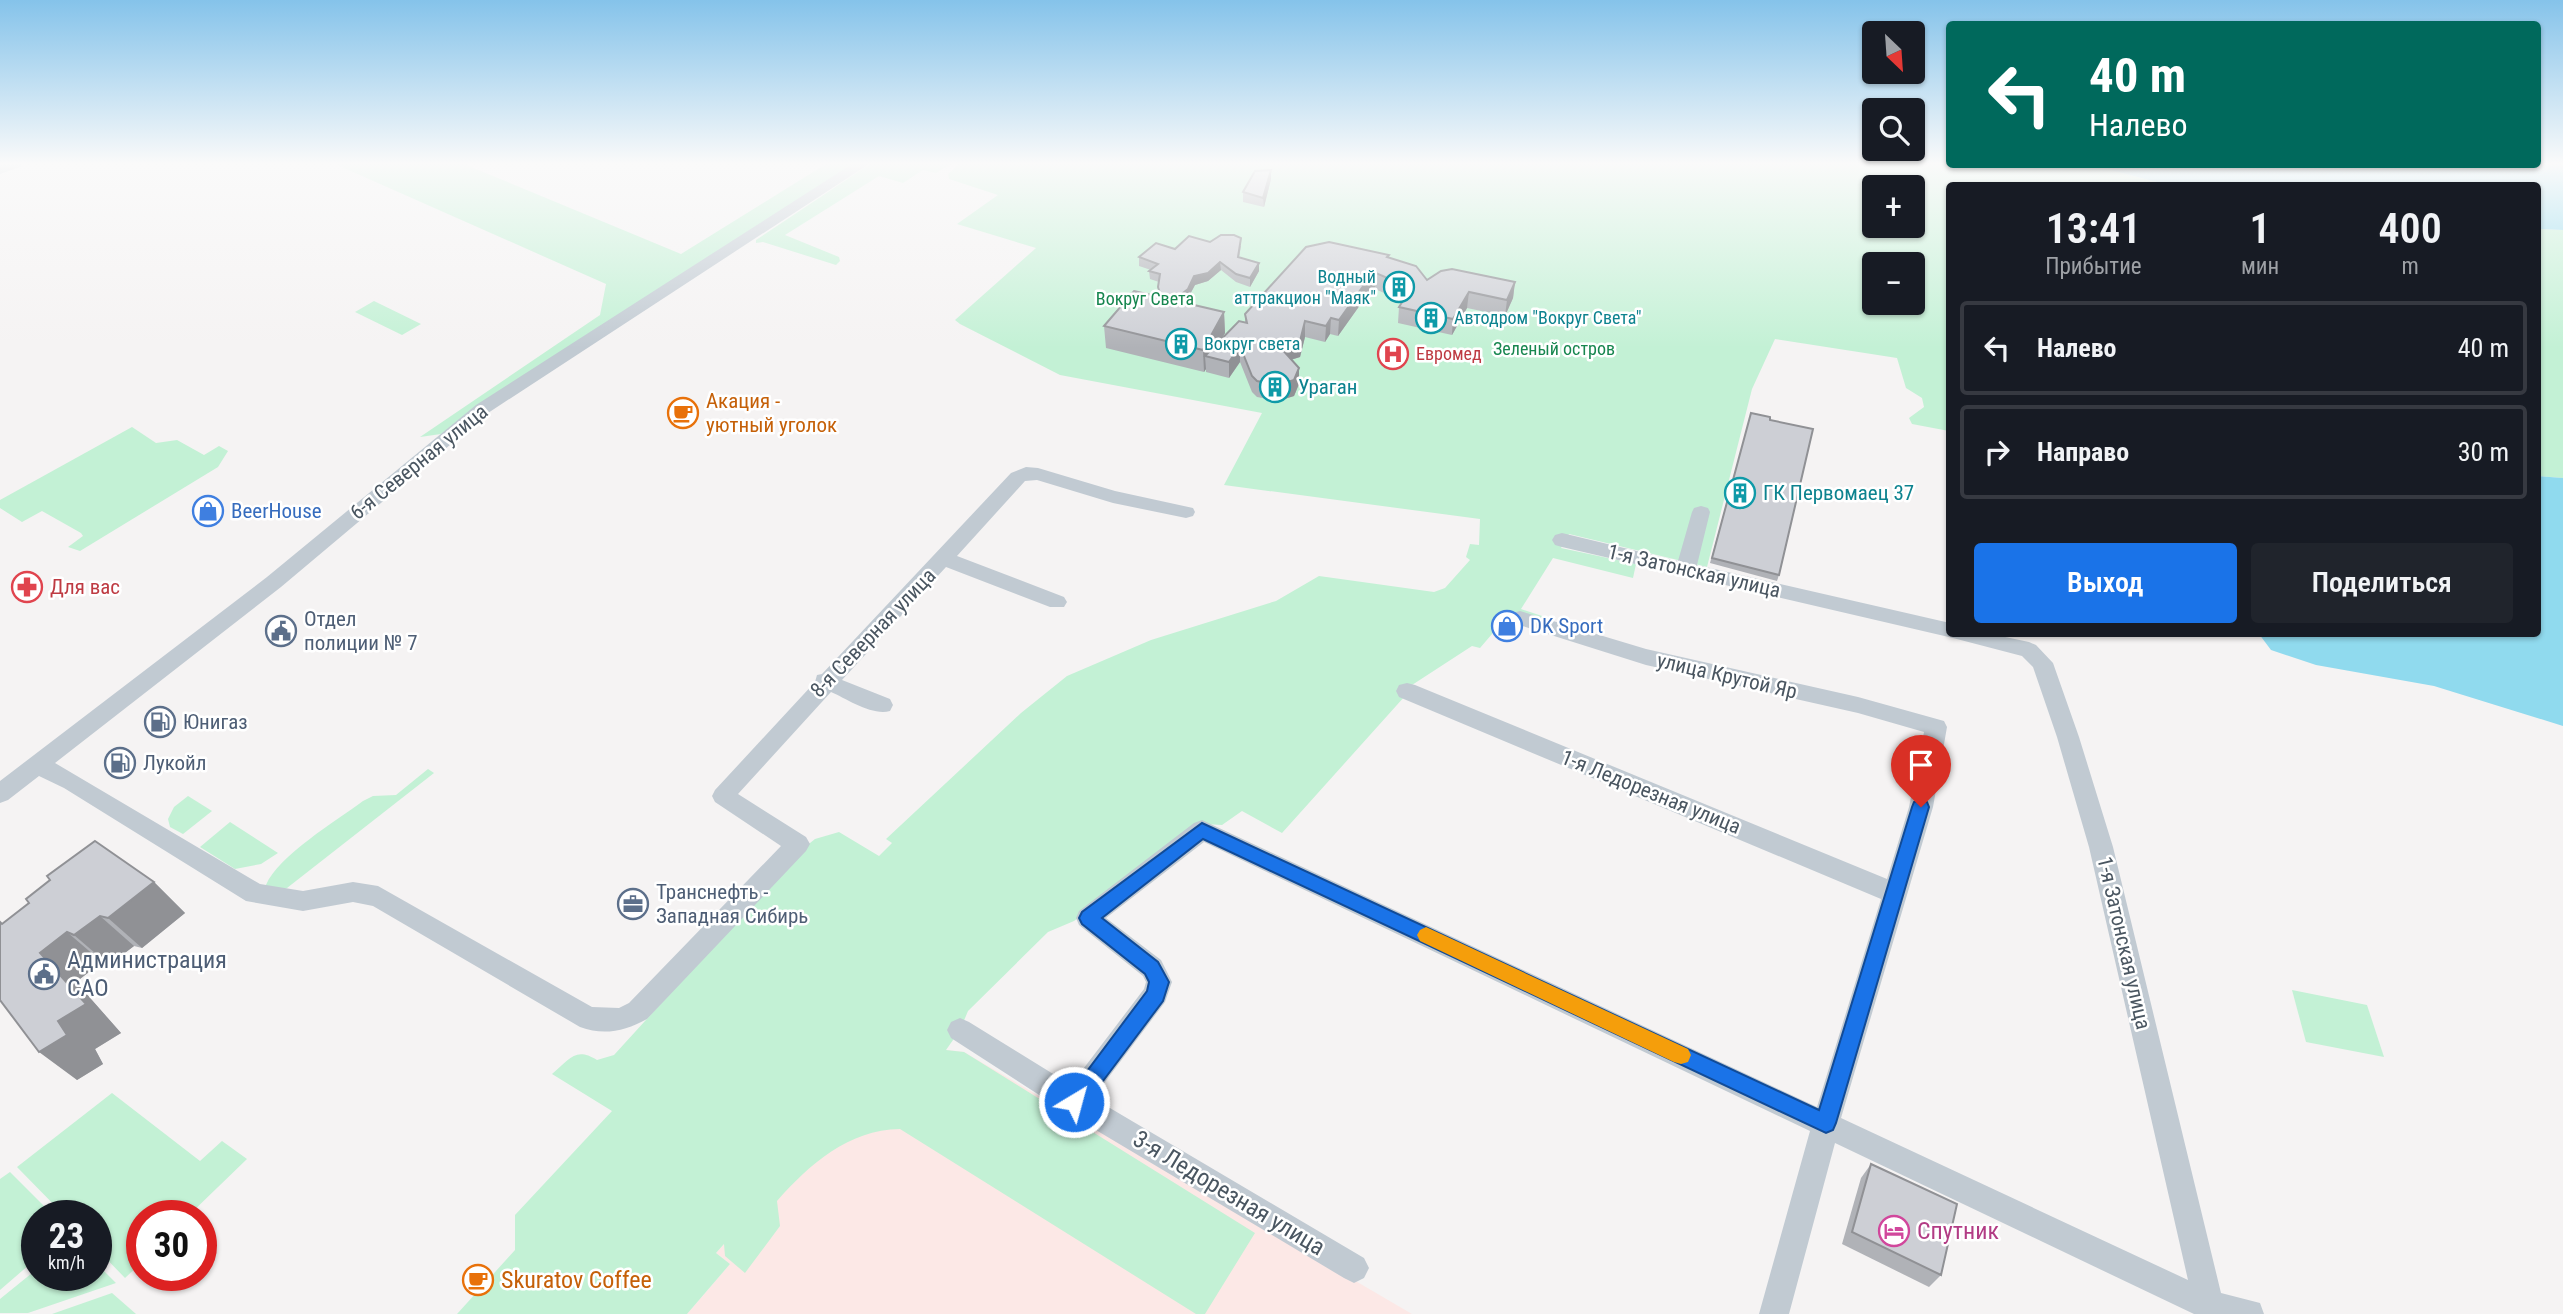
<!DOCTYPE html>
<html lang="ru">
<head>
<meta charset="utf-8">
<style>
	body { margin:0; font-family:"Roboto Condensed",sans-serif; background:#20242c; color:#f1f3f6; height:100vh; display:flex; flex-direction:column; font-size:26px; white-space:nowrap }
	* { box-sizing:border-box; margin:0 }
	p { font-size:23px; color:#9ea1a6 }
	.icon { flex:none; width:38px; height:38px; fill:none; stroke:currentColor; stroke-width:2; stroke-linecap:round; stroke-linejoin:round }
	.map { position:relative; flex:1; overflow:hidden }
	.side { position:absolute; left:1946px; top:182px; width:595px; height:455px; display:flex; flex-direction:column; background:#171b24; border-radius:7px; box-shadow:0 2px 5px #0004 }
	.side>* { flex:none }
	.hud { position:absolute; left:1946px; top:21px; width:595px; height:147px; border-radius:7px; box-shadow:0 2px 5px #0004; background:#00695c; color:#fff; overflow:hidden }
	.needle { width:46px; rotate:155deg }
	.buttons { position:absolute; left:1862px; top:21px; display:grid; gap:14px }
	.buttons a { display:grid; place-items:center; width:63px; height:63px; border-radius:7px; background:#171b24; box-shadow:0 2px 5px #0004; font-size:35px }
	.speed { position:absolute; left:21px; top:1200px; display:flex; gap:14px; font-size:35px; font-weight:700; text-align:center }
	.speed>* { display:grid; place-content:center; width:91px; height:91px; border-radius:50%; background:#171b24; box-shadow:0 2px 5px #0004; line-height:1 }
	.speed small { font-size:18px; font-weight:400 }
	.speed .limit { border:10px solid #d22; background:#fff; color:#111 }
	.pin { position:absolute; display:grid; place-items:center; width:60px; height:60px; color:#fff; margin:-72px -30px; border-radius:50% 50% 50% 0; rotate:-45deg; box-shadow:0 0 7px #0007 }
	.pin .icon { rotate:45deg }
	.me { position:absolute; width:77px; margin:-38px; rotate:37deg; stroke-linejoin:round; filter:drop-shadow(0 0 5px #0008) }
	.turn { display:flex; align-items:center; gap:24px; height:147px; padding:0 28px; font-size:32px }
	.turn .icon { width:91px; height:91px; stroke-width:2.5 }
	.turn b { display:block; font-size:49px; line-height:60px }
	.eta { display:flex; justify-content:space-evenly; align-items:center; height:119px; text-align:center }
	.eta b { font-size:42px; font-weight:600; line-height:49px }
	.cta { display:flex; gap:14px; margin-top:auto; padding:14px 28px }
	.cta a { flex:1; height:80px; border-radius:7px; background:#1a73e8; color:#fff; font-size:28px; font-weight:600; line-height:80px; text-align:center }
	.cta a+a { background:#20242c; color:#f1f3f6 }
	ul { padding:0; list-style:none }
	li { display:flex; align-items:center; gap:21px; height:94px; margin:0 14px 10px; padding:0 14px; border:4px solid #363941; border-radius:7px }
	li div { flex:1 }
	li b { display:block; font-size:26px }
	li em { font-style:normal }
	.map>svg:first-child { display:block }
</style>
</head>
<body>
<div class="map">
<svg width="2563" height="1314" viewBox="0 0 2563 1314">
	<rect width="100%" height="100%" fill="#f5f3f3"/>
	<path fill="#fce8e6" d="M946,1050L964,1052L1412,1314H687L730,1264L716,1253L853,1102Z"/>
	<g fill="#c3f1d5" fill-rule="evenodd">
		<path d="M335,164H464L681,254L826,164H855L441,434L420,437L600,315L606,284Z"/>
		<path d="M870,164H951L936,173L923,170L903,183L879,176L785,235L839,257L840,261L836,265L763,242L756,243V240Z"/>
		<path d="M959,164H2052L2103,168L2168,185L1950,186L1949,431L1912,424L1909,418L1924,407L1922,398L1906,388L1897,358L1775,339L1752,389L1707,567L1569,534L1561,548L1636,564L1633,578L1553,558L1521,609L1551,619L1547,624L1515,613L1504,620L1480,648L1472,646L1412,685L1405,696L1282,833L1242,811L1222,825L1204,824L1074,921L1048,932L968,1011L960,1030L946,1050L964,1052L1255,1233L1205,1314H1196L900,1129C848,1130 810,1164 777,1201L780,1226L745,1273L725,1256L724,1244L716,1253L730,1264L687,1314H457L515,1250V1215L612,1111L552,1074C569,1060 575,1046 597,1060L614,1055L800,851L815,839L839,832L879,856L892,843L886,839L1021,713L1067,676L1151,640L1276,601L1319,576L1434,592L1445,588L1470,560L1466,557L1470,544L1479,545L1480,519L1224,485L1262,413L1060,375L960,324L955,320L1036,248L957,224L998,195L949,179L948,174ZM1874,187H1913V226H1874ZM1874,264H1913V303H1874Z"/>
		<path d="M2538,229L2563,230V478L2538,476Z"/>
		<path d="M374,301L421,324L402,335L355,312Z"/>
		<path d="M132,427L156,443L177,440L204,455L219,446L228,451L218,467L80,551L68,547L83,536L81,533L42,511L22,522L0,508V500Z"/>
		<path d="M428,769L434,773L287,888L275,892L268,890L266,885C278,856 336,821 363,801L373,796L396,795Z"/>
		<path d="M188,796L212,811L183,834L170,827L168,819L174,807Z"/>
		<path d="M230,822L278,853L261,864L235,869L200,847Z"/>
		<path d="M2292,990L2367,1005L2384,1057L2306,1042Z"/>
		<path d="M112,1093L200,1161L222,1141L247,1159L188,1216H142V1262L125,1278L96,1248V1216H65L17,1167Z"/>
		<path d="M10,1172L54,1216H37V1258L0,1290V1179Z"/>
		<path d="M96,1263L116,1283L28,1313H0V1299L37,1269V1276H96Z"/>
		<path d="M112,1293L136,1314H52Z"/>
	</g>
	<g fill="#90daee">
		<path d="M2563,164V230L2538,229V186L2168,185L2103,168L2052,165Z"/>
		<path d="M2538,476L2563,478V726L2434,686L2316,665L2271,650L2259,634H2538Z"/>
	</g>
	<g fill="none" stroke-linecap="round" stroke-linejoin="round">
		<g fill="#c1cad2" fill-rule="evenodd">
			<path d="M22,164L20,167L0,174V165Z"/>
			<path d="M852,164H869L488,413L281,587L55,763L260,884L303,891L353,882L378,886L592,1007L619,1008L629,1003L781,846L715,802L712,796L715,790L815,682L817,675L822,674L1011,473L1026,467L1038,468L1115,491L1193,508L1195,512L1193,516L1186,518L1113,503L1037,480L1025,481L957,556L1064,597L1067,602L1064,607H1050L946,567L842,680L890,699L893,705L890,711C872,716 847,699 831,692L738,794L806,837L810,844L806,851L647,1019C625,1031 604,1036 580,1027L373,906L353,902L303,911L246,901L64,788L39,776L8,800L0,803V781L267,577L476,405Z"/>
			<path d="M1701,506L1708,508L1710,512L1697,565L1950,623V634H1991L2029,642L2036,645L2053,663L2079,737L2113,847L2221,1293L2260,1303L2264,1314H2194L1835,1143L1789,1314H1759L1810,1131L1204,842L1106,918L1161,960L1172,982L1165,1002L1093,1098L1364,1258L1369,1268L1364,1278L1354,1283L1344,1278L1064,1111L951,1038L947,1030L951,1022L960,1018L969,1022L1071,1085L1144,989L1146,982L1143,976L1079,925L1076,918L1079,911L1194,823L1202,820L1817,1107L1881,899L1399,697L1396,691L1399,685L1407,683L1415,685L1887,879L1909,807L1924,732L1858,713L1646,665L1513,623L1510,618L1513,613L1520,611L1646,649L1858,697L1944,721L1947,727L1933,807L1841,1118L2188,1280L2089,847L2057,737L2033,667L2022,656L1953,638L1562,547L1555,545L1552,540L1555,535L1562,533L1678,561L1692,512L1694,508Z"/>
		</g>
	</g>
	<g fill="#b0b2b7">
		<path d="M1271,179L1264,207L1243,202V192Z"/>
		<path d="M1210,242L1241,246L1239,258L1259,263V271L1250,287L1236,282L1221,270L1208,281L1195,285L1188,298L1182,302L1224,312L1225,333L1223,337L1245,322V314L1389,255V258L1427,280L1515,282L1513,298L1505,316L1467,308L1452,335L1398,323L1399,307L1404,299L1391,296L1375,289L1370,291L1338,336L1330,334L1325,342L1305,337L1300,357L1291,360L1299,368V384L1294,396L1278,401L1257,397L1252,392L1240,362L1229,378L1206,372V369L1204,372L1106,348L1104,326L1159,297L1158,287L1159,282L1150,279L1149,271L1151,270L1139,266V257L1175,249Z"/>
		<path d="M1751,413L1770,420L1779,575L1777,581L1710,563Z"/>
		<path d="M50,880L154,882L185,913L142,948L134,946L109,965L102,962L76,982L121,1033L95,1049L103,1064L77,1080L2,924L29,903Z"/>
		<path d="M1871,1164L1941,1275L1929,1287L1842,1244L1861,1178Z"/>
	</g>
	<g fill="#909195">
		<path d="M1271,170V179L1264,207L1263,198Z"/>
		<path d="M1220,262L1221,270L1208,281L1195,285L1188,298L1165,317L1164,308L1194,276Z"/>
		<path d="M1259,263V271L1250,287V278Z"/>
		<path d="M1376,273L1375,289L1370,291L1338,336L1339,320L1371,275Z"/>
		<path d="M1515,282L1513,298L1505,316L1507,300Z"/>
		<path d="M1469,292L1467,308L1452,335L1453,319Z"/>
		<path d="M1224,312L1225,333L1212,358L1205,356L1206,369L1204,372L1203,350Z"/>
		<path d="M1331,318L1330,334L1325,342L1326,326Z"/>
		<path d="M1305,321V337L1300,357L1280,363V347Z"/>
		<path d="M1240,346V362L1229,378V362Z"/>
		<path d="M1299,368V384L1294,396L1278,401V385Z"/>
		<path d="M154,882L185,913L142,948L108,918Z"/>
		<path d="M100,916L134,946L109,965L74,935Z"/>
		<path d="M67,932L102,962L76,982L121,1033L95,1049L103,1064L77,1080L39,1052L58,1021L40,953Z"/>
	</g>
	<g fill="#cdcfd5" stroke="#909195" stroke-width="2">
		<path d="M1271,170L1263,198L1243,192L1255,171Z"/>
		<path d="M1221,235H1234L1241,238L1238,257L1259,263L1250,278L1236,274L1220,262L1208,273L1194,276L1188,289L1174,300L1161,297L1158,287L1160,274L1149,271L1158,264L1139,257L1156,243L1175,249L1189,236L1210,242Z"/>
		<path d="M1329,242L1389,255L1387,257L1416,266L1427,280L1441,271L1452,269L1515,282L1507,300L1469,292L1453,319L1399,307L1413,285L1392,280L1376,273L1371,275L1339,320L1331,318L1326,326L1305,321L1300,341L1280,347L1299,368L1294,380L1278,385L1257,381L1252,376L1240,346L1229,362L1205,356L1239,321L1247,323L1245,314L1306,247Z"/>
		<path d="M1134,291L1224,312L1203,350L1104,326Z"/>
		<path d="M1751,413L1770,417V420L1813,429L1779,575L1712,558Z"/>
		<path d="M95,841L154,882L108,918L100,916L74,935L67,932L40,953L86,1004L58,1021L67,1035L39,1052L0,1000V922L2,924L29,903L26,899L50,880L47,876Z"/>
		<path d="M1871,1164L1957,1204L1941,1275L1852,1232Z"/>
	</g>
	<linearGradient id="sky" x2="0" y2="1"><stop stop-color="#85c3ea"/><stop offset="0.47" stop-color="#fafafa"/><stop offset="1" stop-color="#fafafa" stop-opacity="0"/></linearGradient>
	<rect width="2563" height="348" fill="url(#sky)"/>
	<path fill="#1a73e8" stroke="#114b97" stroke-width="2" d="M1921,800L1927,802L1929,807L1836,1123L1833,1130L1826,1133L1203,839L1102,918L1158,962L1169,982L1163,1001L1082,1109L1074,1112L1067,1109L1064,1102L1147,991L1149,982L1145,974L1082,924L1079,918L1082,912L1202,823L1819,1110L1912,807L1914,802Z"/>
	<path fill="#f59e0b" d="M1426,927L1688,1049L1691,1055L1688,1062L1681,1064L1674,1062L1420,941L1417,935L1420,930Z"/>
	<defs>
		<g id="building-ring" transform="scale(1.575)"><circle r="9.5" fill="#fff" stroke="#0f9aa8" stroke-width="1.5"/><path d="M-4-6H4V6H1V3H-1V6H-4ZM-2.5-4.3h1.7v1.8h-1.7ZM.8-4.3h1.7v1.8H.8ZM-2.5-1h1.7V.8h-1.7ZM.8-1h1.7V.8H.8Z" fill="#0f9aa8"/></g>
		<g id="hospital-ring" transform="scale(1.575)"><circle r="9.5" fill="#fff" stroke="#e0444e" stroke-width="1.5"/><path d="M-5-5h3v3.5h4V-5h3V5h-3V1.5h-4V5h-3Z" fill="#e0444e"/></g>
		<g id="cafe-ring" transform="scale(1.575)"><circle r="9.5" fill="#fff" stroke="#e8710a" stroke-width="1.5"/><path d="M-5.5-4.5H6V0H3Q3 3.5 0 3.5H-2.5Q-5.5 3.5-5.5 0ZM3-3.2v2h1.7v-2ZM-6 4.5H4V6H-6Z" fill="#e8710a"/></g>
		<g id="shop-ring" transform="scale(1.575)"><circle r="9.5" fill="#fff" stroke="#3f7fe0" stroke-width="1.5"/><path d="M-5-2.5h2.3a2.7 3.5 0 0 1 5.4 0H5L5.5 6h-11ZM-1.5-2.5h3a1.5 2.3 0 0 0-3 0Z" fill="#3f7fe0"/></g>
		<g id="pharmacy-ring" transform="scale(1.575)"><circle r="9.5" fill="#fff" stroke="#e0444e" stroke-width="1.5"/><path d="M-2-6h4v4h4v4h-4v4h-4v-4h-4v-4h4Z" fill="#e0444e"/></g>
		<g id="civic-ring" transform="scale(1.575)"><circle r="9.5" fill="#fff" stroke="#5c6f8a" stroke-width="1.5"/><path d="M-.6-6.5H3V-4.5H.6V-3L4-1V1h2V6H-6V1h2V-1L-.6-3ZM-1.2 2.5V6h2.4V2.5Z" fill="#5c6f8a"/></g>
		<g id="fuel-ring" transform="scale(1.575)"><circle r="9.5" fill="#fff" stroke="#5c6f8a" stroke-width="1.5"/><path d="M-5.5-6h7V0h2V4h1.3V-2.5L3-4.5l.8-.8L6-3V5H2.5V1h-1V6h-7ZM-4.2-4.7v3.2H.2V-4.7Z" fill="#5c6f8a"/></g>
		<g id="office-ring" transform="scale(1.575)"><circle r="9.5" fill="#fff" stroke="#5c6f8a" stroke-width="1.5"/><path d="M-6-3h4V-5.5h4V-3h4V5H-6ZM-1-4.5V-3h2v-1.5ZM-6 0V1H6V0Z" fill="#5c6f8a"/></g>
		<g id="hotel-ring" transform="scale(1.575)"><circle r="9.5" fill="#fff" stroke="#d1479c" stroke-width="1.5"/><path d="M-6-4.5h1.5V1H6V5H4.5V3h-9V5H-6ZM-4 0a1.8 1.8 0 1 1 3.6 0ZM.5 0V-2.5h3Q6-2.5 6 0Z" fill="#d1479c"/></g>
	</defs>
	<g fill-rule="evenodd">
		<use href="#building-ring" x="1399" y="287"/>
		<use href="#building-ring" x="1431" y="318"/>
		<use href="#building-ring" x="1181" y="344"/>
		<use href="#hospital-ring" x="1393" y="354"/>
		<use href="#building-ring" x="1275" y="387"/>
		<use href="#cafe-ring" x="683" y="413"/>
		<use href="#building-ring" x="1740" y="493"/>
		<use href="#shop-ring" x="208" y="511"/>
		<use href="#pharmacy-ring" x="27" y="587"/>
		<use href="#shop-ring" x="1507" y="626"/>
		<use href="#civic-ring" x="281" y="631"/>
		<use href="#fuel-ring" x="160" y="722"/>
		<use href="#fuel-ring" x="120" y="763"/>
		<use href="#office-ring" x="633" y="904"/>
		<use href="#civic-ring" x="44" y="974"/>
		<use href="#hotel-ring" x="1894" y="1231"/>
		<use href="#cafe-ring" x="478" y="1280"/>
	</g>
	<g text-anchor="middle" stroke-width="5" stroke-linejoin="round" paint-order="stroke">
		<g font-size="18" fill="#0d838f" stroke="#fff" text-anchor="start">
			<text x="1376" y="283" text-anchor="end">Водный<tspan x="1376" dy="21">аттракцион "Маяк"</tspan></text>
			<text x="1454" y="324">Автодром "Вокруг Света"</text>
			<text x="1204" y="350">Вокруг света</text>
		</g>
		<g font-size="18" fill="#17864f" stroke="#fff">
			<text x="1145" y="305">Вокруг Света</text>
			<text x="1554" y="355">Зеленый остров</text>
		</g>
		<g font-size="18" fill="#be3a42" stroke="#fff" text-anchor="start">
			<text x="1416" y="360">Евромед</text>
		</g>
		<g font-size="21" fill="#0d838f" stroke="#fff" text-anchor="start">
			<text x="1298" y="394">Ураган</text>
			<text x="1763" y="500">ГК Первомаец 37</text>
		</g>
		<g font-size="21" fill="#c56008" stroke="#fff" text-anchor="start">
			<text x="706" y="408">Акация -<tspan x="706" dy="24">уютный уголок</tspan></text>
		</g>
		<g font-size="21" fill="#4a5661" stroke="#fff">
			<text transform="translate(419 462) rotate(-39)" y="7">6-я Северная улица</text>
			<text transform="translate(1694 571) rotate(13)" y="7">1-я Затонская улица</text>
			<text transform="translate(873 633) rotate(-46)" y="7">8-я Северная улица</text>
			<text transform="translate(1727 676) rotate(13)" y="7">улица Крутой Яр</text>
			<text transform="translate(1651 792) rotate(22)" y="7">1-я Ледорезная улица</text>
			<text transform="translate(2124 943) rotate(77)" y="7">1-я Затонская улица</text>
		</g>
		<g font-size="21" fill="#366cbe" stroke="#fff" text-anchor="start">
			<text x="231" y="518">BeerHouse</text>
			<text x="1530" y="633">DK Sport</text>
		</g>
		<g font-size="21" fill="#be3a42" stroke="#fff" text-anchor="start">
			<text x="50" y="594">Для вас</text>
		</g>
		<g font-size="21" fill="#4e5e75" stroke="#fff" text-anchor="start">
			<text x="304" y="626">Отдел<tspan x="304" dy="24">полиции № 7</tspan></text>
			<text x="183" y="729">Юнигаз</text>
			<text x="143" y="770">Лукойл</text>
			<text x="656" y="899">Транснефть -<tspan x="656" dy="24">Западная Сибирь</tspan></text>
		</g>
		<g font-size="24" fill="#4e5e75" stroke="#fff" text-anchor="start">
			<text x="67" y="968">Администрация<tspan x="67" dy="28">САО</tspan></text>
		</g>
		<g font-size="24" fill="#4a5661" stroke="#fff">
			<text transform="translate(1229 1193) rotate(31)" y="8">3-я Ледорезная улица</text>
		</g>
		<g font-size="24" fill="#b23c85" stroke="#fff" text-anchor="start">
			<text x="1917" y="1239">Спутник</text>
		</g>
		<g font-size="24" fill="#c56008" stroke="#fff" text-anchor="start">
			<text x="501" y="1288">Skuratov Coffee</text>
		</g>
	</g>
</svg>
<div class="buttons">
<a><svg class="needle" viewBox="-14 -14 28 28"><path d="M0-13l5 13h-10z" fill="#e53935"/><path d="M0 13l5-13h-10z" fill="#9ea1a6"/></svg></a>
<a><svg class="icon" aria-label="search" viewBox="0 0 24 24"><circle cx="10" cy="10" r="6"/><path d="M15 15l6 6"/></svg></a>
<a>+</a>
<a>−</a>
</div>
<div class="speed"><div>23<small>km/h</small></div><div class="limit">30</div></div>
<div class="pin" style="left:1921px;top:807px;background:#d93025"><svg class="icon" aria-label="arrive" viewBox="0 0 24 24"><path d="M6 21V4h12l-3 4 3 4H6"/></svg></div>
<svg class="me" style="left:1074px;top:1102px" viewBox="-20 -20 40 40"><circle r="17" fill="#1a73e8" stroke="#fff" stroke-width="3"/><path d="M0-11L8 9 0 5-8 9z" fill="#fff"/></svg>
<div class="hud">
<div class="turn"><svg class="icon" aria-label="left" viewBox="0 0 24 24"><path d="M17 20v-9H6M10 6l-5 5 5 5"/></svg><div><b>40 m</b>Налево</div></div>
</div>
<section class="side">
<div class="eta">
<div><b>13:41</b><p>Прибытие</p></div>
<div><b>1</b><p>мин</p></div>
<div><b>400</b><p>m</p></div>
</div>
<ul>
<li><svg class="icon" aria-label="left" viewBox="0 0 24 24"><path d="M17 20v-9H6M10 6l-5 5 5 5"/></svg><div><b>Налево</b></div><em>40 m</em></li>
<li><svg class="icon" aria-label="right" viewBox="0 0 24 24"><path d="M7 20v-9h11M14 6l5 5-5 5"/></svg><div><b>Направо</b></div><em>30 m</em></li>
</ul>
<div class="cta"><a>Выход</a><a>Поделиться</a></div>
</section>
</div>
</body>
</html>
